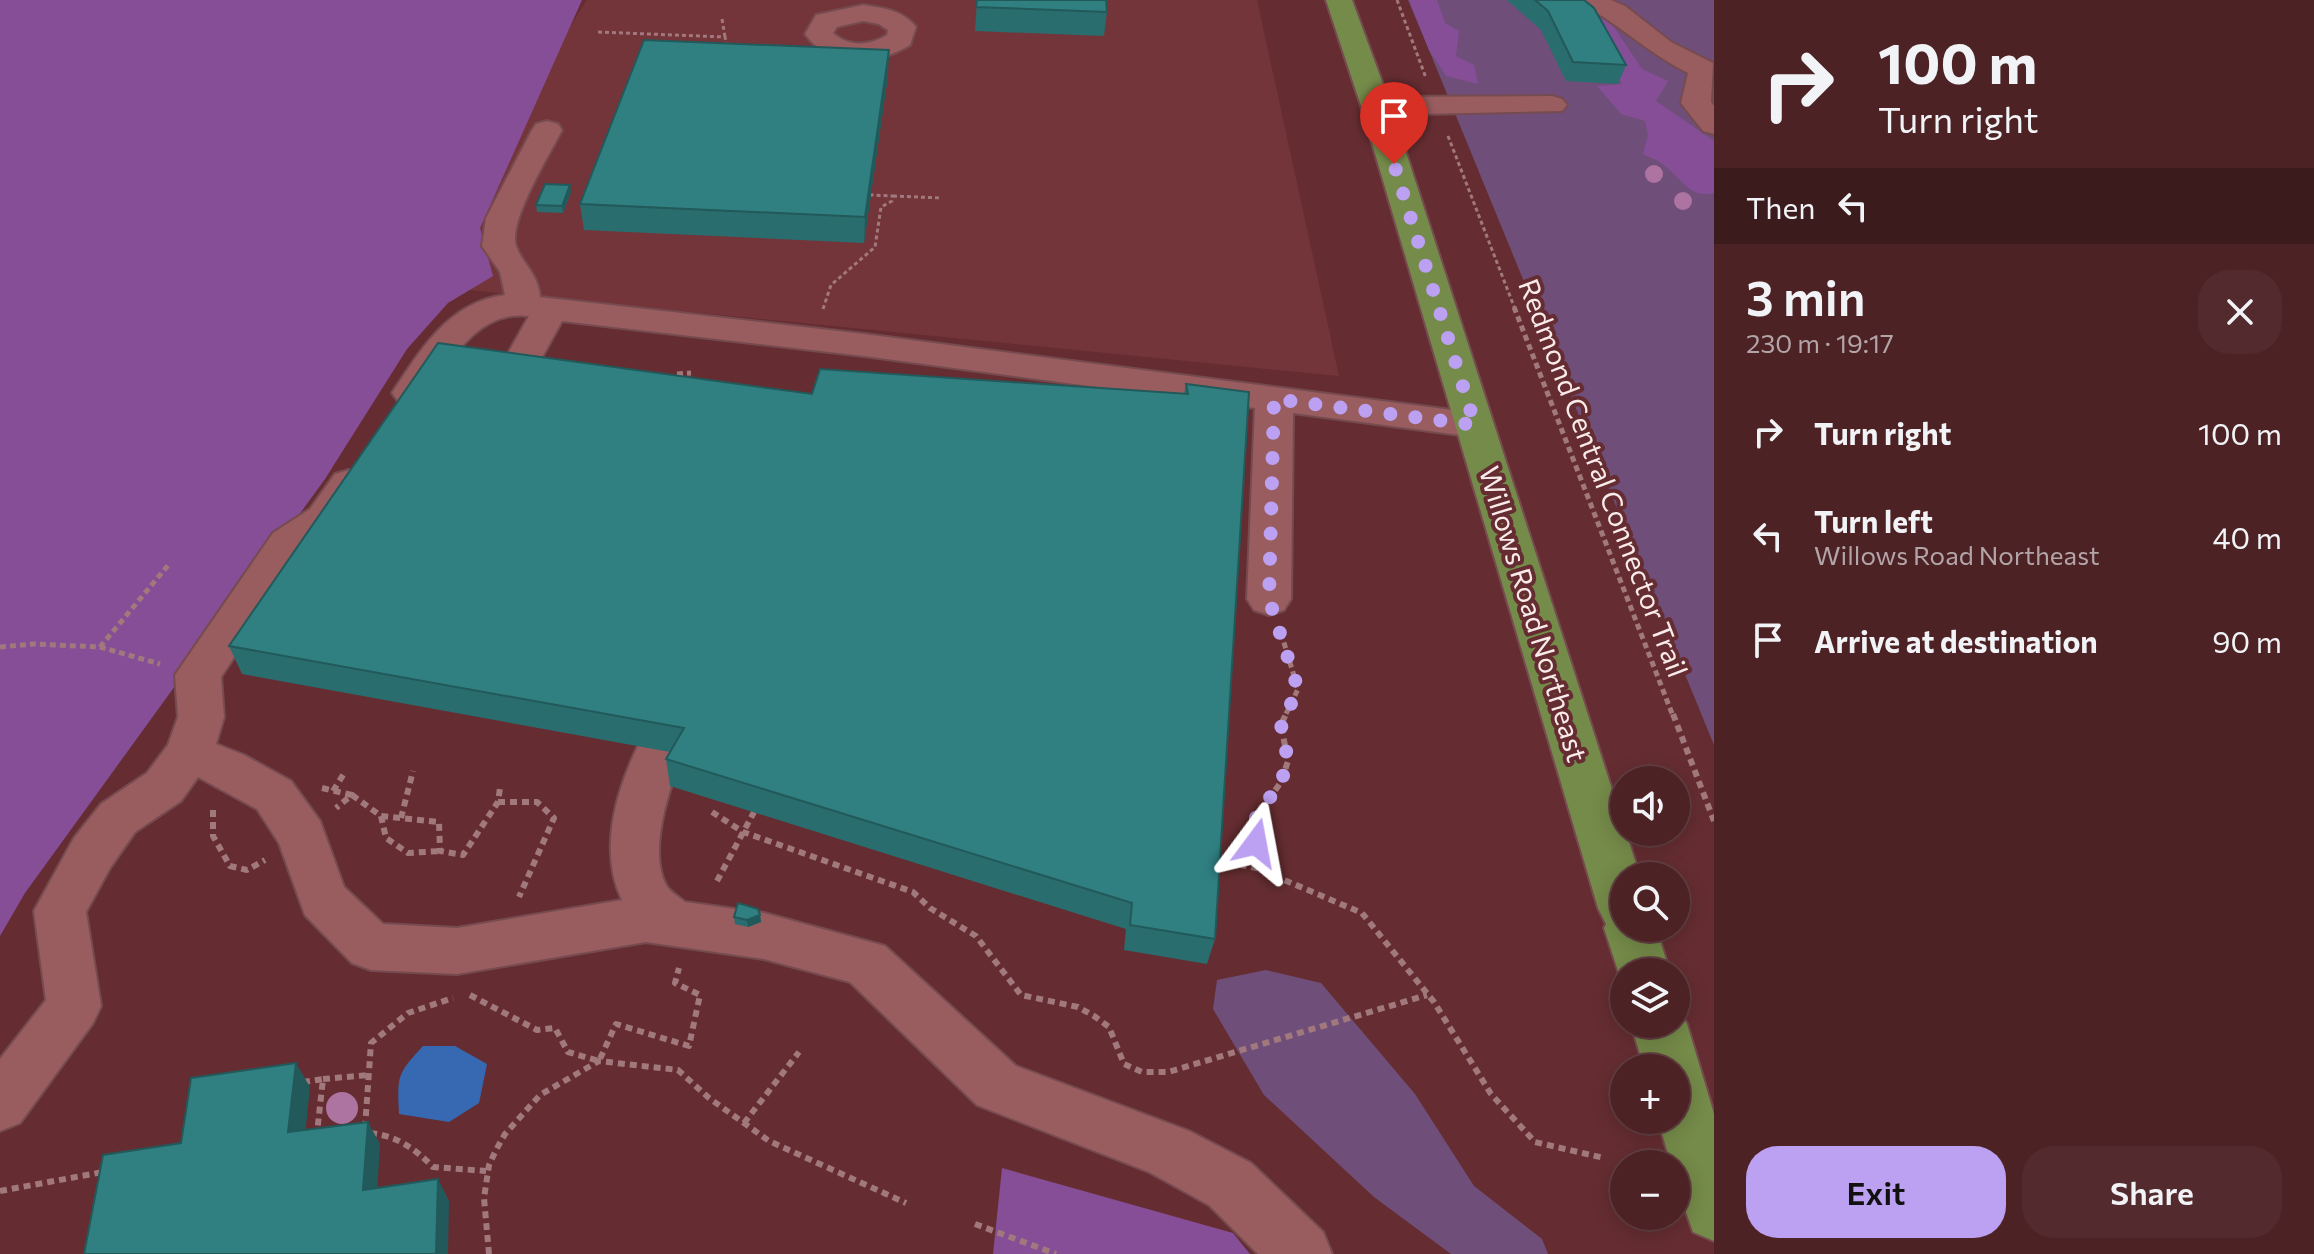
<!DOCTYPE html>
<html lang="en">
<head>
<meta charset="utf-8">
<style>
	body { margin:0; font-family:Commissioner,sans-serif; background:#532a2d; color:#f1f3f6; height:100vh; display:flex; flex-direction:column; font-size:30px; white-space:nowrap }
	* { box-sizing:border-box; margin:0 }
	p { font-size:26px; color:#b2a4a7 }
	.icon { flex:none; width:44px; height:44px; fill:none; stroke:currentColor; stroke-width:2; stroke-linecap:round; stroke-linejoin:round }
	.map { position:relative; flex:1; overflow:hidden }
	.panel { display:flex; flex-direction:column; background:#4c2225; width:600px }
	.panel>* { flex:none }
	.banner { background:#4c2225; color:#f1f3f6; overflow:hidden }
	.tools { position:absolute; left:1610px; top:766px; display:grid; gap:16px }
	.tools a { display:grid; place-items:center; width:80px; height:80px; border-radius:50%; background:#4c2225; box-shadow:0 4px 20px #0003,0 0 0 2px #633f42; font-size:40px }
	.pin { position:absolute; display:grid; place-items:center; width:68px; height:68px; color:#fff; margin:-82px -34px; border-radius:50% 50% 50% 0; rotate:-45deg; box-shadow:0 0 8px #0007 }
	.pin .icon { rotate:45deg }
	.me { position:absolute; width:88px; margin:-44px; rotate:13deg; stroke-linejoin:round; filter:drop-shadow(0 0 6px #0008) }
	.turn { display:flex; align-items:center; gap:28px; height:168px; padding:0 32px; font-size:36px }
	.turn .icon { width:104px; height:104px; stroke-width:2.5 }
	.turn b { display:block; font-size:56px; line-height:68px }
	.then { display:flex; align-items:center; height:76px; padding:0 32px; background:#0003; gap:16px; font-size:30px }
	.round { display:grid; place-items:center; flex:none; width:84px; height:84px; border-radius:32px; background:#532a2d }
	.head { display:flex; align-items:center; justify-content:space-between; height:136px; padding:0 32px }
	h1 { font-size:48px; font-weight:600; line-height:60px }
	.cta { display:flex; gap:16px; margin-top:auto; padding:16px 32px }
	.cta a { flex:1; height:92px; border-radius:32px; background:#bca0f2; color:#111; font-size:32px; font-weight:600; line-height:92px; text-align:center }
	.cta a+a { background:#532a2d; color:#f1f3f6 }
	ul { padding:0; list-style:none }
	li { display:flex; align-items:center; gap:24px; height:104px; padding:0 32px }
	li div { flex:1 }
	li b { display:block; font-size:30px }
	li em { font-style:normal }
	main { display:flex; flex:1; min-height:0 }
	.map>svg:first-child { display:block }
</style>
</head>
<body>
<main>
<div class="map">
<svg width="1714" height="1254" viewBox="0 0 1714 1254">
	<rect width="100%" height="100%" fill="#652d31"/>
	<path fill="#74353a" d="M587,0H1257L1339,376L408,284Z"/>
	<g fill="#6f4f7a">
		<path d="M1408,0H1714V745L1429,50Z"/>
		<path d="M1266,970L1321,983L1415,1094L1474,1186L1542,1239L1548,1254H1451L1374,1197L1264,1095L1213,1009L1217,980Z"/>
	</g>
	<g fill="#854e97">
		<path d="M0,0H582L480,228L493,276L448,303L407,349L325,479L25,893L0,936Z"/>
		<path d="M1409,0H1437L1445,23L1459,31L1456,56L1474,65L1478,84L1446,76L1429,50Z"/>
		<path d="M1575,0L1610,21L1642,69L1668,81L1656,101L1714,141V193C1690,199 1682,179 1666,167C1660,161 1651,158 1643,154L1648,135L1645,121L1621,114L1597,86L1622,84Z"/>
		<path d="M1002,1168L1233,1233L1250,1254H993Z"/>
	</g>
	<path fill="#3669b1" d="M423,1046H455L487,1064L479,1103L449,1122L399,1114C397,1076 397,1074 423,1046Z"/>
	<g fill="none" stroke-linecap="round" stroke-linejoin="round">
		<g stroke="#764b50" stroke-width="4">
			<g id="minor">
				<path d="M1576,0H1611L1625,6L1671,42L1713,63L1711,102L1714,106V134L1703,131L1681,103L1688,73C1655,56 1637,40 1608,20C1598,12 1583,11 1576,0Z"/>
				<path d="M863,5C883,8 903,10 916,27L910,45C878,65 829,68 805,34L816,15ZM863,21L879,24L888,30L887,35C869,46 849,47 833,33L837,27Z"/>
				<path d="M1552,96L1562,99L1567,105L1562,111L1376,115L1366,112L1361,106L1366,100L1376,97Z"/>
				<path d="M547,121L558,124L562,130C550,154 508,221 516,246C523,265 538,273 540,297L864,334L1475,413L1489,416L1494,425L1489,434L1475,437L1293,413L1291,599L1284,610L1269,615L1254,610L1247,599L1255,408L864,356L562,321L525,388L512,391L499,388L493,380L529,316C476,309 449,364 424,401L411,405L398,401L392,393C421,349 449,302 505,295L500,272L482,246L486,218L532,130L536,124Z"/>
				<path d="M349,470L363,474L369,483L338,529L303,553L221,677L224,717L216,744L244,755L291,781L320,821L344,887L383,924L457,928L622,900C597,848 618,784 643,736L660,730L677,736L684,749C671,785 647,849 666,885C670,892 679,897 685,902L764,913L885,946L1016,1066L1189,1131L1251,1163L1323,1232L1332,1254H1258L1209,1205L1149,1172L977,1105L850,982L764,959L646,942L457,974L371,970L352,963L305,915L279,843L257,809L198,777L181,801L135,832L110,868L86,912L101,1006L93,1023L20,1123L0,1131V1059L46,1000L34,911L74,838L101,804L147,773L168,745L178,717L175,675L273,533L310,509L335,474Z"/>
			</g>
		</g>
		<g stroke="#764b50" stroke-width="4">
			<g id="major">
				<path d="M1326,0H1352L1391,106L1640,876H1624V928H1656L1670,972H1624V989L1604,928L1606,924L1598,908L1361,106Z"/>
				<path d="M1676,1005L1687,1024L1714,1114V1241L1693,1232L1676,1183V1164H1671L1658,1120H1676V1068H1644L1631,1024H1676Z"/>
			</g>
		</g>
		<g stroke="#a1797c" stroke-width="3" stroke-dasharray="4 3" stroke-linecap="butt">
			<path d="M1397,0L1426,78"/>
			<path d="M722,19L725,37"/>
			<path d="M598,32L725,37L727,48"/>
			<path d="M1448,136L1515,309"/>
			<path d="M893,196L942,198"/>
			<path d="M823,309L831,285L875,247L881,207L892,201L893,196L871,195"/>
		</g>
		<g stroke="#a1797c" stroke-width="5" stroke-dasharray="6 4" stroke-linecap="butt">
			<path d="M1514,307L1673,716"/>
			<path d="M677,374L691,373"/>
			<path d="M1281,633L1298,689L1285,716"/>
			<path d="M0,647L34,644L100,647L160,664"/>
			<path d="M100,647L170,563"/>
		</g>
		<g stroke="#a1797c" stroke-width="6" stroke-dasharray="7 5" stroke-linecap="butt">
			<path d="M1673,714L1714,821"/>
			<path d="M322,788L352,795L336,808"/>
			<path d="M333,791L345,772"/>
			<path d="M352,795L381,816L439,822L440,851L463,855L498,802L500,788"/>
			<path d="M498,802H537L554,818L519,897"/>
			<path d="M213,810V836L230,866L247,870L265,860"/>
			<path d="M712,812L743,832L913,892L930,908L976,936L1021,995L1078,1007L1094,1016L1109,1027L1124,1064L1142,1072H1168L1427,995"/>
			<path d="M381,816L386,838L408,853L440,851"/>
			<path d="M401,818L413,771"/>
			<path d="M1216,860L1256,868L1362,913L1434,1002L1491,1094L1535,1142L1604,1158"/>
			<path d="M1256,868V817L1281,782L1288,761L1281,725L1286,714"/>
			<path d="M717,881L754,812"/>
			<path d="M470,995L537,1030L555,1028L568,1052L599,1061L616,1024L689,1046L700,995L675,983L679,968"/>
			<path d="M323,1079L369,1075"/>
			<path d="M303,1082L323,1079L317,1133"/>
			<path d="M744,1123L799,1052"/>
			<path d="M365,1128L371,1043L408,1013L453,998"/>
			<path d="M370,1133C397,1136 414,1148 433,1167L486,1171"/>
			<path d="M0,1191L103,1172"/>
			<path d="M975,1224L1056,1254"/>
			<path d="M489,1254L484,1198L489,1165L496,1150L505,1134L540,1095L599,1061L678,1070L709,1098L769,1141L906,1203"/>
		</g>
		<use href="#minor" fill="#995d5f" fill-rule="evenodd"/>
		<use href="#major" fill="#758b49" fill-rule="evenodd"/>
	</g>
	<g fill="#ad73a1">
		<circle cx="1654" cy="174" r="9"/>
		<circle cx="1683" cy="201" r="9"/>
		<circle cx="342" cy="1108" r="16"/>
	</g>
	<g fill="#296d6f">
		<path d="M977,0L1107,12L1104,36L975,31Z"/>
		<path d="M1507,0H1584L1626,65L1618,84L1566,81L1541,30Z"/>
		<path d="M888,75L864,243L584,230L580,204Z"/>
		<path d="M571,192L563,213L537,212L536,205Z"/>
		<path d="M1186,384L1249,392L1215,939L1207,964L1124,950L1126,929L670,786L666,759L670,752L242,674L229,646L812,394H1184Z"/>
		<path d="M760,915L761,922L748,927L735,924L734,917Z"/>
	</g>
	<g fill="#22595a">
		<path d="M889,50L888,75L864,243L865,217Z"/>
		<path d="M570,185L571,192L563,213L562,206Z"/>
		<path d="M760,915L761,922L748,927L747,920Z"/>
		<path d="M296,1063L310,1087L303,1155L288,1132Z"/>
		<path d="M368,1122L380,1144L376,1212L363,1190Z"/>
		<path d="M438,1179L449,1201L448,1254H436Z"/>
	</g>
	<g fill="#307f81" stroke="#22595a" stroke-width="2">
		<path d="M977,0H1106L1107,12L976,7Z"/>
		<path d="M1535,0H1584L1594,8L1626,65L1573,62L1548,11Z"/>
		<path d="M644,40L889,50L865,217L580,204Z"/>
		<path d="M545,184L570,185L562,206L536,205Z"/>
		<path d="M438,343L812,394L820,369L1188,394L1186,384L1249,392L1215,939L1130,925L1132,903L666,759L684,728L229,646Z"/>
		<path d="M738,903L758,909L760,915L747,920L734,917Z"/>
		<path d="M296,1063L288,1132L368,1122L363,1190L438,1179L436,1254H84L103,1155L181,1143L191,1078Z"/>
	</g>
	<g fill="none" stroke-linecap="round" stroke-linejoin="round">
		<path stroke="#bca0f2" stroke-width="14" stroke-dasharray="0 25.2" d="M1256,843V817L1281,782L1288,761L1281,725L1298,689L1269,599L1274,399L1475,425L1394,164"/>
	</g>
	<g text-anchor="middle" stroke-width="8" stroke-linejoin="round" paint-order="stroke">
		<g font-size="28" fill="#faebeb" stroke="#652d31">
			<text transform="translate(1603 478) rotate(69)" y="10">Redmond Central Connector Trail</text>
			<text transform="translate(1533 614) rotate(73)" y="10">Willows Road Northeast</text>
		</g>
	</g>
</svg>
<div class="tools">
<a><svg class="icon" aria-label="sound" viewBox="0 0 24 24"><path d="M4 9h4l5-4v14l-5-4H4zM17 9q2 3 0 6"/></svg></a>
<a><svg class="icon" aria-label="search" viewBox="0 0 24 24"><circle cx="10" cy="10" r="6"/><path d="M15 15l6 6"/></svg></a>
<a><svg class="icon" aria-label="layers" viewBox="0 0 24 24"><path d="M12 4l9 5-9 5-9-5zM3 14l9 5 9-5"/></svg></a>
<a>+</a>
<a>−</a>
</div>
<div class="pin" style="left:1394px;top:164px;background:#d93025"><svg class="icon" aria-label="arrive" viewBox="0 0 24 24"><path d="M6 21V4h12l-3 4 3 4H6"/></svg></div>
<svg class="me" style="left:1256px;top:843px" viewBox="-20 -20 40 40"><path d="M0-17L14 15 0 8-14 15z" fill="#bca0f2" stroke="#fff" stroke-width="4"/></svg>
</div>
<section class="panel">
<div class="banner">
<div class="turn"><svg class="icon" aria-label="right" viewBox="0 0 24 24"><path d="M7 20v-9h11M14 6l5 5-5 5"/></svg><div><b>100 m</b>Turn right</div></div>
<div class="then">Then<svg class="icon" aria-label="left" viewBox="0 0 24 24"><path d="M17 20v-9H6M10 6l-5 5 5 5"/></svg></div>
</div>
<div class="head"><div><h1>3 min</h1><p>230 m · 19:17</p></div><a class="round"><svg class="icon" aria-label="close" viewBox="0 0 24 24"><path d="M6 6l12 12M18 6L6 18"/></svg></a></div>
<ul>
<li><svg class="icon" aria-label="right" viewBox="0 0 24 24"><path d="M7 20v-9h11M14 6l5 5-5 5"/></svg><div><b>Turn right</b></div><em>100 m</em></li>
<li><svg class="icon" aria-label="left" viewBox="0 0 24 24"><path d="M17 20v-9H6M10 6l-5 5 5 5"/></svg><div><b>Turn left</b><p>Willows Road Northeast</p></div><em>40 m</em></li>
<li><svg class="icon" aria-label="arrive" viewBox="0 0 24 24"><path d="M6 21V4h12l-3 4 3 4H6"/></svg><div><b>Arrive at destination</b></div><em>90 m</em></li>
</ul>
<div class="cta"><a>Exit</a><a>Share</a></div>
</section>
</main>
</body>
</html>
